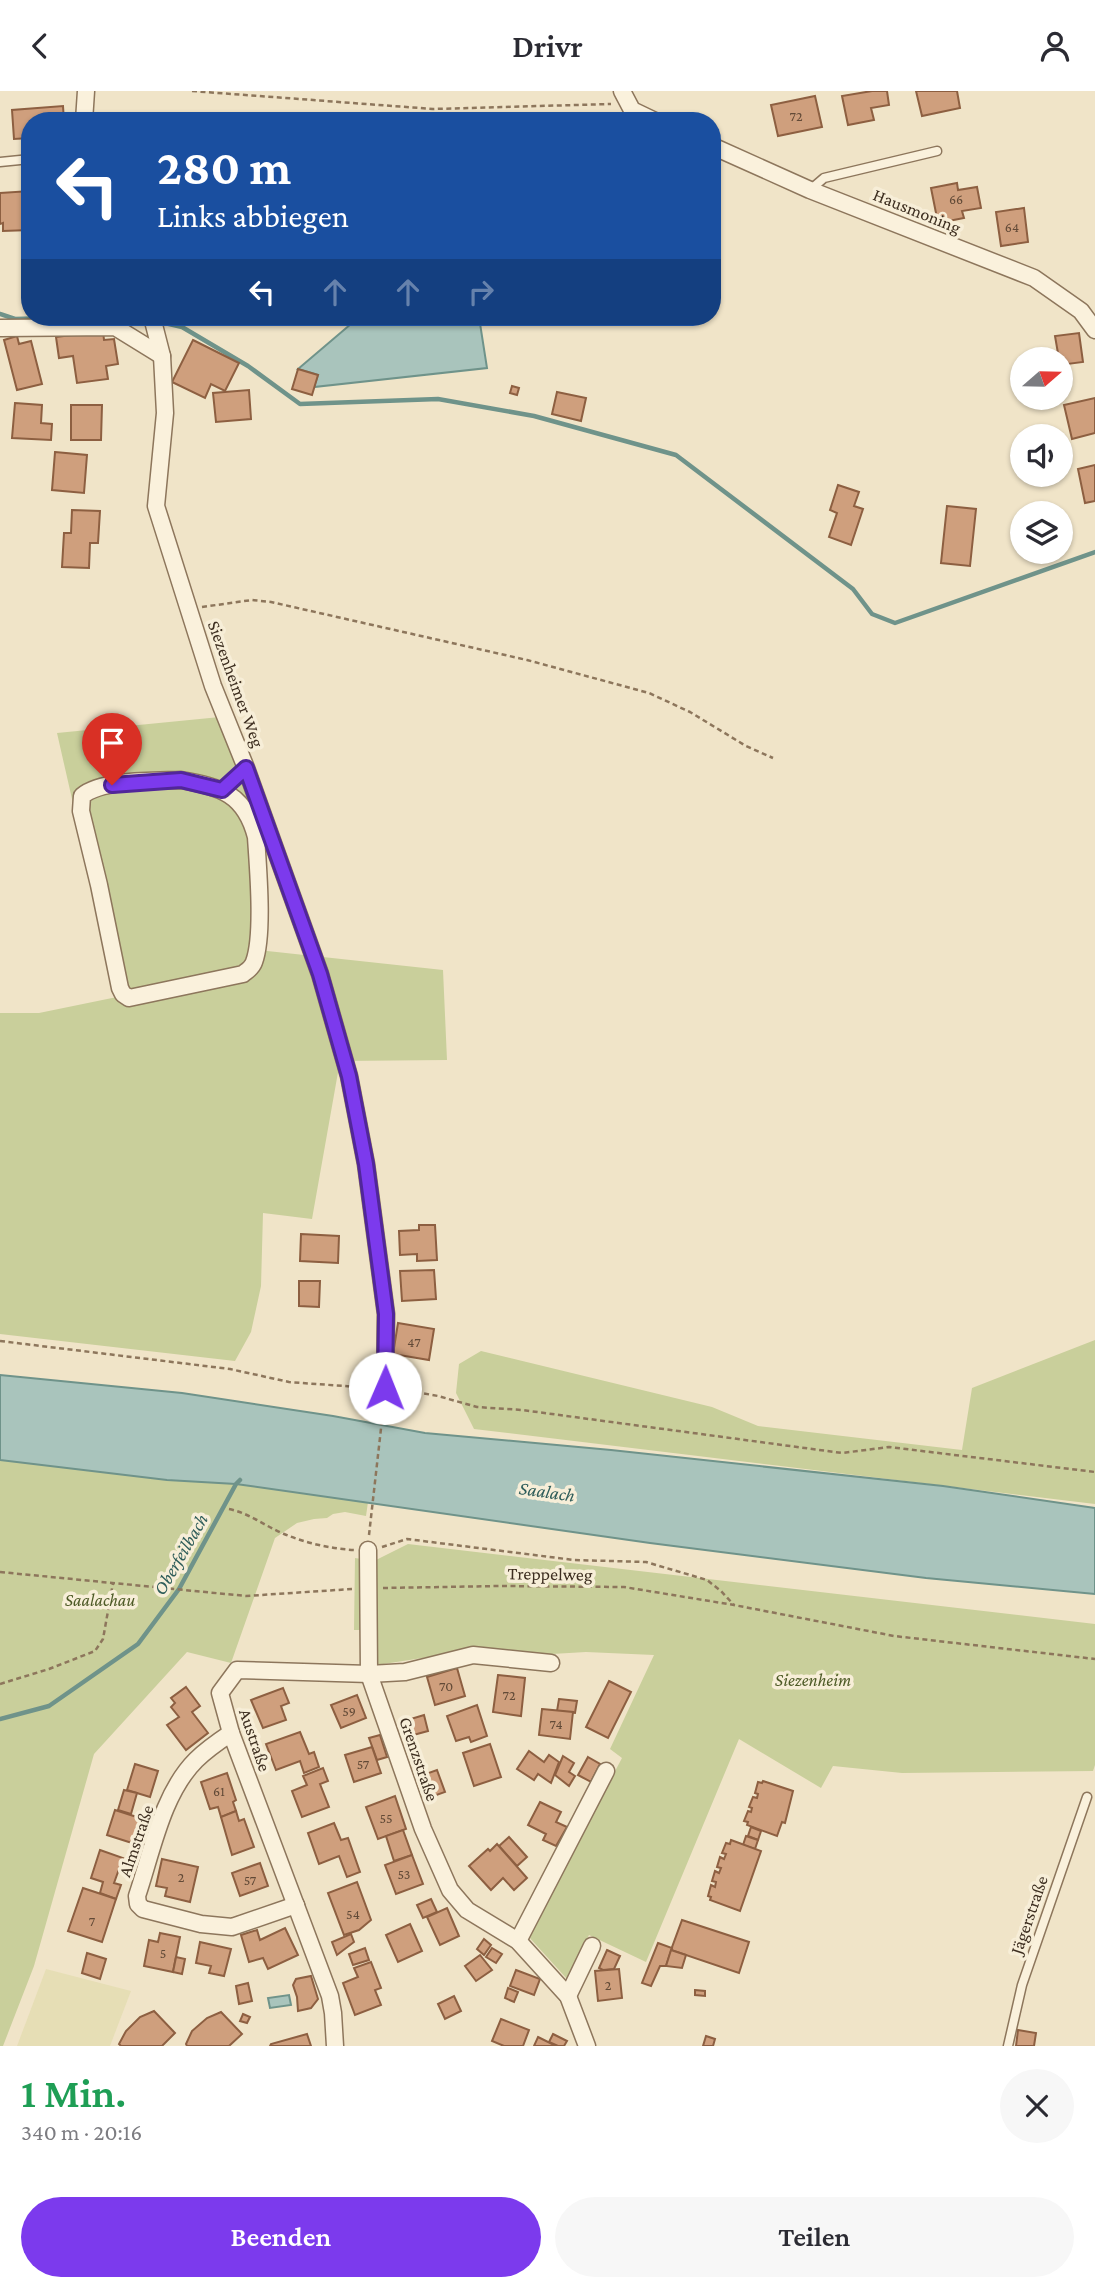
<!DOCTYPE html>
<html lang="de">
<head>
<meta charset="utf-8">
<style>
	body { margin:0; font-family:"Crimson Pro",serif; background:#f7f7f7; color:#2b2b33; height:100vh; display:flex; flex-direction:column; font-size:26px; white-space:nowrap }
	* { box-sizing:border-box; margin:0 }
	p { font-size:23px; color:#7c7c81 }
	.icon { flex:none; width:38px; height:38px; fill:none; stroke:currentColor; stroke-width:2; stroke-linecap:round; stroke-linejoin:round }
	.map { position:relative; height:1955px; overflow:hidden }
	.sheet { display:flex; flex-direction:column; background:#fff; flex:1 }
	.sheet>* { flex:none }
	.guide { position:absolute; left:21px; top:21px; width:700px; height:214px; border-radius:28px; box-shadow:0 2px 5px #0004; background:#1a4fa0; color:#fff; overflow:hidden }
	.needle { width:46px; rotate:70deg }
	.fabs { position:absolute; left:1010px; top:256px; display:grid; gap:14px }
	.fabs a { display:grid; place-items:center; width:63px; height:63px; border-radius:50%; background:#fff; box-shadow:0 2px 5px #0004; font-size:35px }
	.pin { position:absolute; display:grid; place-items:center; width:60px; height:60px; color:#fff; margin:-72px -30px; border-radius:50% 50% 50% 0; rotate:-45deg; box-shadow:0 0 7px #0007 }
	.pin .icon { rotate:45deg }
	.me { position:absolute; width:77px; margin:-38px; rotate:1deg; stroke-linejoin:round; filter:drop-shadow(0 0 5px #0008) }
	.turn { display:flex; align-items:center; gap:24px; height:147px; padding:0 21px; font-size:32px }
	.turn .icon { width:91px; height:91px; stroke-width:2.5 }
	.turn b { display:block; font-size:49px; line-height:60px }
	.lanes { display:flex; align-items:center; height:66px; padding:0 21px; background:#0003; justify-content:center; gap:35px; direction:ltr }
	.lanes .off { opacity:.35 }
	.round { display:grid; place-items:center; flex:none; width:74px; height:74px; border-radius:37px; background:#f7f7f7 }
	.summary { display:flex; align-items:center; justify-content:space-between; height:119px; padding:0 21px }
	h1 { font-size:42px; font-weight:600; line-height:52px; color:#1e9e55 }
	.cta { display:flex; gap:14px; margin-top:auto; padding:14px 21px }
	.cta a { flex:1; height:80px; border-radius:42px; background:#7c3aed; color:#fff; font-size:28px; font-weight:600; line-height:80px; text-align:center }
	.cta a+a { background:#f7f7f7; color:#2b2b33 }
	header { display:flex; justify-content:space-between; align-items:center; height:91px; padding:0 21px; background:#fff; font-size:32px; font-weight:600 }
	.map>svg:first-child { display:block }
</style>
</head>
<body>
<header><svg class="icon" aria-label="back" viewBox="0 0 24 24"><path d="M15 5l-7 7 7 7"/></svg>Drivr<svg class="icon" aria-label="person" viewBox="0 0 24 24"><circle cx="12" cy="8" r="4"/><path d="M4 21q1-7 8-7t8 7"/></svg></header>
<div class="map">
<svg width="1095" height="1955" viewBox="0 0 1095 1955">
	<rect width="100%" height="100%" fill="#f0e4c8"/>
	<path fill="#e6deb5" d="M46,1878L131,1900L110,1955H17Z"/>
	<g fill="#c9cf9b">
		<path d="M220,626L255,730L258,859L443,879L447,969L340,970L312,1128L263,1122L261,1195L251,1241L235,1270L0,1243V922H39L117,906L57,642Z"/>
		<path d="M1095,1249V1413L474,1338L456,1302L459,1273L481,1260L712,1316L758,1335L962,1359L972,1297Z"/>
		<path d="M0,1369L167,1389L236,1393L368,1411L366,1425L345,1421L333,1423L327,1427L314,1428L297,1432L275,1447L231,1572L187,1561L94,1663L34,1875L3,1955H0Z"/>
		<path d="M408,1453L1095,1533V1674L1093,1680L902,1682L833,1675L821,1697L739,1648L646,1871L589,1844L568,1889L528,1845L622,1667L610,1658L654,1564L586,1561L518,1565L474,1559L377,1574L378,1539H354L355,1467L374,1470Z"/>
	</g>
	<g fill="#a9c4bc" stroke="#6f938a" stroke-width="2">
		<path d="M398,226H479L487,277L314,296L318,284L298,278L358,227Z"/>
		<path d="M0,1284L182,1302L333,1325L425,1342L611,1359L943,1395L1095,1417V1503L926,1487L650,1452L236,1393L167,1389L0,1369Z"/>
		<path d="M289,1904L291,1914L270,1917L268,1907Z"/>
	</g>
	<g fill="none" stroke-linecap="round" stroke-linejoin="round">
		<g stroke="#6f938a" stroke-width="4.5">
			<path d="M0,223L15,228L87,226"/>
			<path d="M156,230L182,236L248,275L300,313L438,308L534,325L676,364L853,498L872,523L895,532L1095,461"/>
			<path d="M0,1628L49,1615L138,1553L179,1498L236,1393L240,1389"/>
		</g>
	</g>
	<g fill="#cf9f7d" stroke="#8d5f41" stroke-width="2">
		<path d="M872,0H887L889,14L871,17L874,29L848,34L842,5Z"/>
		<path d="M916,0H957L960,17L922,25Z"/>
		<path d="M815,5L822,36L778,45L771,14Z"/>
		<path d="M63,15L64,30H30V47L14,48L12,19Z"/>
		<path d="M957,92L958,99L977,96L981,117L962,120L964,127L938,132L931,97Z"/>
		<path d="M30,100V139L3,140V132L0,133V102Z"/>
		<path d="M1024,117L1028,151L1001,155L996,121Z"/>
		<path d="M103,240L104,249L114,248L118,273L106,275L108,288L77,292L73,265L59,267L56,246Z"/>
		<path d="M1079,242L1083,271L1060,274L1055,245Z"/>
		<path d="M17,245L19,253L31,250L42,293L17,299L4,249Z"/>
		<path d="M193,249L239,272L225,300L211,293L205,307L172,291Z"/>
		<path d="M298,278L318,284L312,304L292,298Z"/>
		<path d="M512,295L519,297L517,304L510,302Z"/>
		<path d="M249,299L251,328L216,331L213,302Z"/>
		<path d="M557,301L586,307L581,330L552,323Z"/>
		<path d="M1095,307V342L1072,348L1064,314Z"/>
		<path d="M15,312L42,314L41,332L52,333L51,349L12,347Z"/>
		<path d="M71,314H102L101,349H71Z"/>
		<path d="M55,361L87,364L84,402L52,399Z"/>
		<path d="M1095,374V410L1085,412L1078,378Z"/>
		<path d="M838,394L859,401L854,415L863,418L851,454L829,446L837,422L830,419Z"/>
		<path d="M947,415L976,418L970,475L941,472Z"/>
		<path d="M72,419L100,420L98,452H90L89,477L62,476L64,442H71Z"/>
		<path d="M419,1134H435L437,1169L417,1170V1163L400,1164L399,1140L419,1139Z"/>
		<path d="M301,1143L339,1145L338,1172L300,1170Z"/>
		<path d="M434,1179L436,1208L402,1210L400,1180Z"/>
		<path d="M299,1190H320L319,1216L299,1215Z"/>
		<path d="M398,1232L434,1238L429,1269L393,1263Z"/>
		<path d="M457,1577L465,1605L435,1614L427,1586Z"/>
		<path d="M498,1584L525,1587L521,1625L493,1621Z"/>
		<path d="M609,1590L631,1601L608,1647L586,1636Z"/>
		<path d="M186,1596L200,1615L192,1621L208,1642L186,1659L167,1634L179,1626L171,1616L175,1612L171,1607Z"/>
		<path d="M283,1597L289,1612L281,1615L286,1629L263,1637L251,1609Z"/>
		<path d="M357,1604L366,1627L341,1637L331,1614Z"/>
		<path d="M559,1608L577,1610L575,1622L557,1620Z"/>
		<path d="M477,1614L487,1645L471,1651L469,1646L456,1650L447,1625Z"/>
		<path d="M542,1618L573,1621L570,1648L539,1644Z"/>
		<path d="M424,1624L428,1640L406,1646L401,1631Z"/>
		<path d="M300,1641L309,1663L314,1661L319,1676L304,1682L300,1670L276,1679L266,1653Z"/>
		<path d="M380,1644L387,1666L377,1669L369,1647Z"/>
		<path d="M490,1653L501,1686L474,1695L463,1662Z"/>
		<path d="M372,1656L381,1682L354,1691L345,1664Z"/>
		<path d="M529,1660L544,1671L549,1664L559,1671L551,1692L538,1683L534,1689L517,1678Z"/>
		<path d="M563,1665L574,1672L569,1681L575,1685L569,1695L555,1684Z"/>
		<path d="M588,1666L600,1673L591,1691L578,1684Z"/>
		<path d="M135,1673L158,1680L150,1706L127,1699Z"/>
		<path d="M323,1677L328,1690L320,1693L329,1716L302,1726L292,1700L307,1694L303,1685Z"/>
		<path d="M437,1679L445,1701L428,1707L420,1685Z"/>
		<path d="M227,1682L236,1709L233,1711L236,1720L221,1726L218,1716L210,1718L201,1691Z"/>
		<path d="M763,1690L793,1700L785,1732L782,1731L777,1745L747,1734L748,1731L744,1730L748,1720L751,1721L752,1717L749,1716L753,1706L757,1707L758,1703L755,1702L758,1691L762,1692Z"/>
		<path d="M124,1699L137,1702L131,1723L118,1719Z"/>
		<path d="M395,1705L406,1738L378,1748L366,1716Z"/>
		<path d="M540,1711L561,1721L556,1731L567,1736L556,1755L543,1749L546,1743L528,1734Z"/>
		<path d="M115,1719L143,1728L135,1753L107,1744Z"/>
		<path d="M236,1720L239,1730L244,1728L254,1756L232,1764L221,1726Z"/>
		<path d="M334,1732L341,1749L348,1747L360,1781L347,1786L339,1765L319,1773L308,1742Z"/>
		<path d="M751,1736L761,1740L758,1749L748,1745Z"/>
		<path d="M403,1739L412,1764L394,1770L386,1745Z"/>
		<path d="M746,1745L758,1749L755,1758L743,1754Z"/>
		<path d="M509,1746L527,1766L517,1775L499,1755Z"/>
		<path d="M731,1749L761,1760L740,1820L710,1809L711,1806L708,1805L711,1794L715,1796L716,1791L712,1790L715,1780L719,1782L721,1777L717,1776L720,1766L724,1768L726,1763L722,1762L726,1752L730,1753Z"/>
		<path d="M497,1753L527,1787L514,1799L503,1787L491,1799L469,1775L488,1758L490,1760Z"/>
		<path d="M100,1759L123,1767L114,1792L121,1794L116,1808L100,1802L103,1791L91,1787Z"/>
		<path d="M412,1764L423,1793L396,1803L385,1774Z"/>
		<path d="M162,1768L198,1776L190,1811L165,1805L167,1797L156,1795Z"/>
		<path d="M260,1772L268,1795L240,1805L232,1782Z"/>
		<path d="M357,1791L371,1829L359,1839L344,1844L328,1802Z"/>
		<path d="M83,1797L116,1808L102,1851L68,1840Z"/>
		<path d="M431,1808L437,1821L423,1827L417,1814Z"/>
		<path d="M447,1817L459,1845L440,1854L427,1826Z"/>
		<path d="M682,1829L749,1851L739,1882L671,1859Z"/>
		<path d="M410,1833L422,1860L398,1871L386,1844Z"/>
		<path d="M285,1837L298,1864L268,1878L263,1867L249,1871L241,1844L257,1839L260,1849Z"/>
		<path d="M160,1842L180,1846L173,1881L144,1875L149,1849L158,1851Z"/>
		<path d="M351,1843L354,1851L337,1864L332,1851Z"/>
		<path d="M484,1848L491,1854L484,1864L477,1858Z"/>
		<path d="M200,1851L231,1858L224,1885L209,1882L211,1875L196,1872Z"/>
		<path d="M658,1852L672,1857L666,1875H660L651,1895L642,1892Z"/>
		<path d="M365,1857L369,1869L353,1874L349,1863Z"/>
		<path d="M492,1857L502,1863L496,1872L486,1866Z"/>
		<path d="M607,1859L620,1865L614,1878L603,1879L599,1877Z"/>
		<path d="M671,1859L686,1864L682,1877L666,1875Z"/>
		<path d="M87,1862L106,1868L100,1888L82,1882Z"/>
		<path d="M480,1864L492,1879L476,1890L465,1875Z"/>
		<path d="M176,1866L185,1868L182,1883L173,1881Z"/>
		<path d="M371,1871L381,1897L375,1899L381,1914L355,1924L343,1892L358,1886L354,1877Z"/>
		<path d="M619,1878L622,1907L598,1910L595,1880Z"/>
		<path d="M516,1879L540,1888L534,1904L510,1895Z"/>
		<path d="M311,1885L318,1908L311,1917L298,1920L297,1906L293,1894L296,1888Z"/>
		<path d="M248,1892L252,1910L239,1913L236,1895Z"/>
		<path d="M508,1897L518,1901L514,1911L505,1907Z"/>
		<path d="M695,1899L705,1900V1905L695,1904Z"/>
		<path d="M454,1905L461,1920L445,1928L438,1913Z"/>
		<path d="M154,1920L175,1942L162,1955H121L119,1953L126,1940L140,1926Z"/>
		<path d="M221,1921L242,1943L229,1955H187L186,1953L192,1940L207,1927Z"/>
		<path d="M243,1923L250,1926L247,1932L240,1930Z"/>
		<path d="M501,1928L529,1939L523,1955H504L492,1950Z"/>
		<path d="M1018,1939L1036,1942L1034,1955H1016Z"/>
		<path d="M307,1943L311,1955H270L271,1953Z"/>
		<path d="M553,1943L567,1950L564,1955H558L549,1951Z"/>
		<path d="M706,1945L715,1948L713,1955H703Z"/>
		<path d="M538,1946L556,1955H534Z"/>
	</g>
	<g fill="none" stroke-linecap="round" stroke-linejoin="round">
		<g stroke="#8d765c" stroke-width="11">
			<g id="lane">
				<path d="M0,71L30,68"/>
				<path d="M810,99L824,87L937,60"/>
				<path d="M1008,1955L1022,1894L1087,1706"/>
			</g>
		</g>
		<g stroke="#8d765c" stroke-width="19">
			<g id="street">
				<path d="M622,0L632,19L655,30"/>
				<path d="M84,30L86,0"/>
				<path d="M712,55L810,99L1034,187L1081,220L1095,239"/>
				<path d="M152,226L162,265L165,322L156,415L213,595L246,677L320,883L349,985L366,1073L386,1223L385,1297"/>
				<path d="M0,237L115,236L162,265"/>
				<path d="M181,689C221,696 245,703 256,746C258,777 264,844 254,871C252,877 248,879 243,883L129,907L123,903L120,897L99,794L81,720L82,705C102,688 156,690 181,689Z"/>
				<path d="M368,1459L369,1583L423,1738L450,1799L467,1819L518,1850L568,1905L587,1955"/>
				<path d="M231,1642C219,1650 206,1659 196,1669C162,1703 152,1761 137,1805L138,1813L143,1818L201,1833L232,1836L296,1814"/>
				<path d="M518,1850L606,1680"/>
				<path d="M568,1905L592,1855"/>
				<path d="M335,1955L333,1922L330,1905L231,1642L220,1602L237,1579L369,1583L405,1581L473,1564L551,1572"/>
			</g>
		</g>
		<g stroke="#8d765c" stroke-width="2.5" stroke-dasharray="5 3.5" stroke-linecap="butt">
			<path d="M192,0L433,18L611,13"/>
			<path d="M202,516L252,509L271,511L527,569L649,602L690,621L746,655L773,667"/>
			<path d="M0,1250L230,1278L289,1291L371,1297"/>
			<path d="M399,1298L438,1305L477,1316L522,1319L842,1362L889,1356L1095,1381"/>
			<path d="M229,1418C249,1422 265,1435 284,1443C306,1452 331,1458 355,1459"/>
			<path d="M369,1444L384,1311"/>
			<path d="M382,1456L407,1448L574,1469L646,1471L707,1489L721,1500L734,1514"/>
			<path d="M0,1481L246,1505L352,1498"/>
			<path d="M383,1497L500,1495L624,1496L734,1514L894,1545L1095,1568"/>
			<path d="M0,1593L49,1578L95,1560L103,1548L113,1492"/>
		</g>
		<use href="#lane" stroke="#faf1dc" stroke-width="8"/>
		<use href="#street" stroke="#faf1dc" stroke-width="16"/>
	</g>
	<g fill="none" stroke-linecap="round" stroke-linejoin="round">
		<g stroke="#51269a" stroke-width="18">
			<path id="route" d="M112,694L181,689L222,699L246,677L320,883L349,985L366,1073L386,1223L385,1297"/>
		</g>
		<use href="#route" stroke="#7c3aed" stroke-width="12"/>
	</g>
	<g text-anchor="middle" stroke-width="7" stroke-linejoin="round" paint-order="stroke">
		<g font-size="14" fill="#624a37">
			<text x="796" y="30">72</text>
			<text x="956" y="113">66</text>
			<text x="1012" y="141">64</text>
			<text x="414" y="1256">47</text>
			<text x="446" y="1600">70</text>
			<text x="509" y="1609">72</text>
			<text x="349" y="1625">59</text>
			<text x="556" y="1638">74</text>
			<text x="363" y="1678">57</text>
			<text x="219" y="1705">61</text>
			<text x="386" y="1732">55</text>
			<text x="404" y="1788">53</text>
			<text x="181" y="1791">2</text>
			<text x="250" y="1794">57</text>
			<text x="353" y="1828">54</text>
			<text x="92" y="1835">7</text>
			<text x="163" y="1867">5</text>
			<text x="608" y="1899">2</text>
		</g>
		<g font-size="18" fill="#3d2e20" stroke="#f7eed8">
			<text transform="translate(917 120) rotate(22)" y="6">Hausmoning</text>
			<text transform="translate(236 593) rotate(70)" y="6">Siezenheimer Weg</text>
			<text transform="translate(550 1483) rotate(1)" y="6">Treppelweg</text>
			<text transform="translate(255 1649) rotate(71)" y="6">Austraße</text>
			<text transform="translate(419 1668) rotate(71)" y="6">Grenzstraße</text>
			<text transform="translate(136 1750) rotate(-71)" y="6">Almstraße</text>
			<text transform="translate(1029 1824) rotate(-71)" y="6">Jägerstraße</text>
		</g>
		<g font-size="18" font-style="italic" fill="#4d5a26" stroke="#f7eed8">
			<text x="100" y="1515">Saalachau</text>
			<text x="813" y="1595">Siezenheim</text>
		</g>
		<g font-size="19" font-style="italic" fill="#2f5d5a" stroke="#f7eed8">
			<text transform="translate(547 1400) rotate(8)" y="7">Saalach</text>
			<text transform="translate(180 1463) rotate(-60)" y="7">Oberfeilbach</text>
		</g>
	</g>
</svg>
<div class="fabs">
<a><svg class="needle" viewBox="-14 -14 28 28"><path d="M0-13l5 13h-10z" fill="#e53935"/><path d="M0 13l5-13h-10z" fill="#7c7c81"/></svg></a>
<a><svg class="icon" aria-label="sound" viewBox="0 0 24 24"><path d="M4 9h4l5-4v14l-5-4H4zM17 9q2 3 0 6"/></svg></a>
<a><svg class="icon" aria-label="layers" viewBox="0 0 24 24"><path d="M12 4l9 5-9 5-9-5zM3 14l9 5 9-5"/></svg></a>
</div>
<div class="pin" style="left:112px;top:694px;background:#d93025"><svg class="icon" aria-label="arrive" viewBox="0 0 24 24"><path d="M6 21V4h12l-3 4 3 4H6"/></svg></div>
<svg class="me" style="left:385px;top:1297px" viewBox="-20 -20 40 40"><circle r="19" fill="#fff"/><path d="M0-13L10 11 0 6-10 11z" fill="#7c3aed"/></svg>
<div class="guide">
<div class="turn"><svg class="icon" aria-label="left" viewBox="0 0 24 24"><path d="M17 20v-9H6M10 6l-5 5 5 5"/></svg><div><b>280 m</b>Links abbiegen</div></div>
<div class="lanes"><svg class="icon" aria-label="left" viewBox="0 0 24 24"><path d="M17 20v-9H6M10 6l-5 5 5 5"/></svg><svg class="icon off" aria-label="ahead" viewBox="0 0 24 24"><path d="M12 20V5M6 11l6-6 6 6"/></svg><svg class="icon off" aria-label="ahead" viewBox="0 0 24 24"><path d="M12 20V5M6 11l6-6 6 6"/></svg><svg class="icon off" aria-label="right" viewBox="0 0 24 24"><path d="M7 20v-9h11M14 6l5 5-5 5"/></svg></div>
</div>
</div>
<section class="sheet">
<div class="summary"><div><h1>1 Min.</h1><p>340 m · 20:16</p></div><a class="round"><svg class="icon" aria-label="close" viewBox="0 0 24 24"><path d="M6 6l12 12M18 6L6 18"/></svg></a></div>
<div class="cta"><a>Beenden</a><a>Teilen</a></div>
</section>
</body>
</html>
